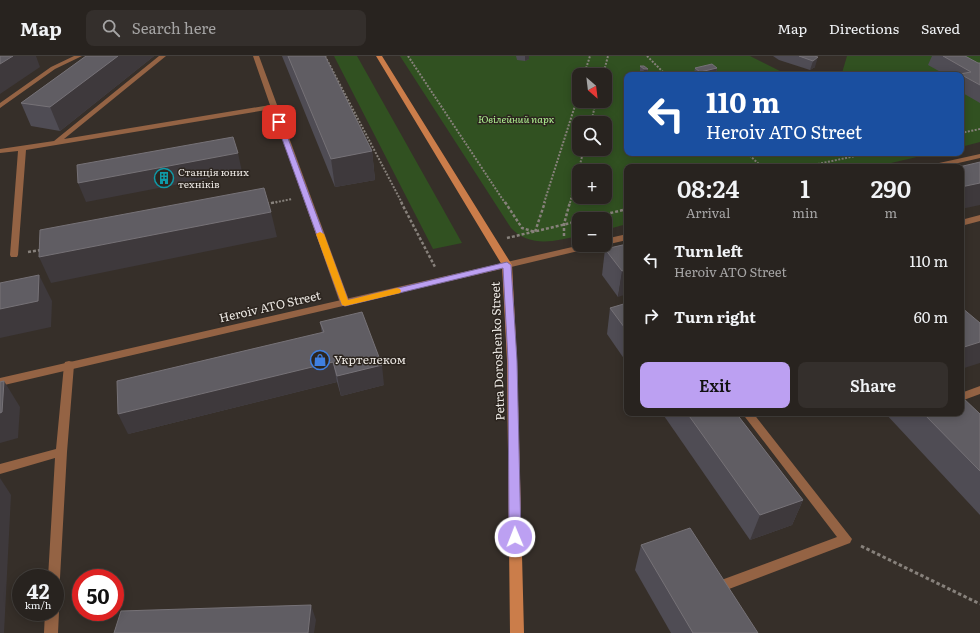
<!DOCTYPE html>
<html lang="en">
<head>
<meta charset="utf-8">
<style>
	body { margin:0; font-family:Literata,serif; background:#342f2c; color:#f1f3f6; height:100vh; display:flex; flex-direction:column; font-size:15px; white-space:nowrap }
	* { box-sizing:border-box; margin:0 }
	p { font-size:13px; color:#a5a4a4 }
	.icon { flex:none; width:22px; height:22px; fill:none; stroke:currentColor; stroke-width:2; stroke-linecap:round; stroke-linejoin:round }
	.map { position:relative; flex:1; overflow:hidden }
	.details { position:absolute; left:624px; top:108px; width:340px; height:252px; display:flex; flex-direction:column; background:#28231f; border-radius:8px; box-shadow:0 2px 10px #0003,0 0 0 1px #44403d }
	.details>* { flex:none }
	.top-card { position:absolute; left:624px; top:16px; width:340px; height:84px; border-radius:8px; box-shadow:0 2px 10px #0003,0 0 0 1px #44403d; background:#1a4fa0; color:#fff; overflow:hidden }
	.needle { width:26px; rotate:152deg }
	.controls { position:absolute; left:572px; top:12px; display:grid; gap:8px }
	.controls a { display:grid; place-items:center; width:40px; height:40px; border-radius:8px; background:#28231f; box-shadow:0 2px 10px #0003,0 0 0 1px #44403d; font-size:20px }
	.speed { position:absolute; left:12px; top:513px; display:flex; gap:8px; font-size:20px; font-weight:700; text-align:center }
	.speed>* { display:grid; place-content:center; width:52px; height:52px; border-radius:50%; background:#28231f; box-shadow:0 2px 10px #0003,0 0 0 1px #44403d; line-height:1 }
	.speed small { font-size:10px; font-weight:400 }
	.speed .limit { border:6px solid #d22; background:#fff; color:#111 }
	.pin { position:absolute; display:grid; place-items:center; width:34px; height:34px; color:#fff; margin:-17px; border-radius:8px; box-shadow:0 2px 6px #0006 }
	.me { position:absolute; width:44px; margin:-22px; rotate:359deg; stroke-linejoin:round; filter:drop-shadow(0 0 3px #0008) }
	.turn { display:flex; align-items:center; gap:14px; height:84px; padding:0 16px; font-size:18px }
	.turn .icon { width:52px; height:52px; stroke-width:2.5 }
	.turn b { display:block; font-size:28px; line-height:34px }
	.eta { display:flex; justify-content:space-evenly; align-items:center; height:68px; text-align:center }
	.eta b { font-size:24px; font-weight:600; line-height:28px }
	.primary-button { display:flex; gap:8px; margin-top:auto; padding:8px 16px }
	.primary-button a { flex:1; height:46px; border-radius:8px; background:#bca0f2; color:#111; font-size:16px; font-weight:600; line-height:46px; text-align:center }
	.primary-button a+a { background:#342f2c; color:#f1f3f6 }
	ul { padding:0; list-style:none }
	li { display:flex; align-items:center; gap:12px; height:56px; padding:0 16px }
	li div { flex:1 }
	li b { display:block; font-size:15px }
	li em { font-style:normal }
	header { display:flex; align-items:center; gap:24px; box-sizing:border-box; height:56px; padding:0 20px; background:#28231f; border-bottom:1px solid #44403d }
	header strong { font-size:19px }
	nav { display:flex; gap:22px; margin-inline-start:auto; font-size:14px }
	.search { width:280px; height:36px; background:#342f2c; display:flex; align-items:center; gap:10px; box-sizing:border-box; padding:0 14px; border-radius:8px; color:#a5a4a4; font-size:15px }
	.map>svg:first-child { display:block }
</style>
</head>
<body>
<header>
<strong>Map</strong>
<div class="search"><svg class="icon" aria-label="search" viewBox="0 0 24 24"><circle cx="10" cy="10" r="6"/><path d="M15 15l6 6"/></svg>Search here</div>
<nav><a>Map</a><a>Directions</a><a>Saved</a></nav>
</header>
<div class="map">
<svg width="980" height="577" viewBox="0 0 980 577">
	<rect width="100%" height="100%" fill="#362f29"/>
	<g fill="#315121" fill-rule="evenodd">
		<path d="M334,0H357L462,187L433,193Z"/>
		<path d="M400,0H750L782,16L806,19H627V97H934L874,111H627V168L605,174V163H579V180C555,185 530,192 511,172ZM579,19H605V45H579ZM579,67H605V93H579ZM579,115H605V141H579Z"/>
		<path d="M847,0H980V86L961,91V19H831L842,17Z"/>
	</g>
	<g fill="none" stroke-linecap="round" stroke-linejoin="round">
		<g stroke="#87817b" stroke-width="2" stroke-dasharray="2 1.5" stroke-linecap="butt">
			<path d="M325,0L402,147"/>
			<path d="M408,0L505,147"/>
			<path d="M647,0L666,19"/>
			<path d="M838,18L840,19"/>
			<path d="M584,19L590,0"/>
			<path d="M603,19L608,0"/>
			<path d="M591,67L596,45"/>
			<path d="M961,77L980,73"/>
			<path d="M747,97L762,111"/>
			<path d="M804,111L869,97"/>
			<path d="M272,147L292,143"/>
			<path d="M544,147L579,37"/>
			<path d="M570,147L584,93"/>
		</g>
		<g stroke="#87817b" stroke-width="2.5" stroke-dasharray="3 2" stroke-linecap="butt">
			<path d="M401,146L435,211"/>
			<path d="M505,146L522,172L535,176L545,146"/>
			<path d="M266,148L277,146"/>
			<path d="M586,163L627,153"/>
			<path d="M564,180V168L570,146"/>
			<path d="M507,182L579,165"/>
			<path d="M28,196L41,194"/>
		</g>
		<path stroke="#87817b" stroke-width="3" stroke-dasharray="3.5 2.5" stroke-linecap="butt" d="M861,490L980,548"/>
		<g fill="#946344" fill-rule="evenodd">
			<path d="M74,0H82L55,13L0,52V47L51,11Z"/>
			<path d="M159,0H166L64,83L270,49L253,0H259L350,247L348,249H342L340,247L272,53L26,94L18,199L17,201H11L10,199L18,95L0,97V93L54,85Z"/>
			<path d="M980,159V165L961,170V164Z"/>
			<path d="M69,305L73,306L74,309L67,396L60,522L59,526L55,527V522H48L55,402L0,418V408L56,393L64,309L65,306Z"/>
			<path d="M980,330V338L961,345V337Z"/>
			<path d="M742,357H753L852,483L850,487L729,533L731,535L729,539L724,541C718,539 717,535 714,530L716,526L837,481Z"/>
			<path d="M55,551L59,556L58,577H44L45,556H55Z"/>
		</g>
		<path fill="#946344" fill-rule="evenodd" d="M507,206L510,207L512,209L510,211L0,330V322Z"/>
		<g fill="#946344" fill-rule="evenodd">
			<path d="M980,98V102L941,111H926L930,109Z"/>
			<path d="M627,178V184L605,189V183Z"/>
			<path d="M581,189H596L595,191L507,212L502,209L507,206Z"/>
		</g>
		<path fill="#cb7d4a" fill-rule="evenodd" d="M376,0H382L512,209L517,305L524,577H510L507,305L502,209Z"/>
	</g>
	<g fill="#4f4c54">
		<path d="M86,0H154L60,75L31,70L21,47Z"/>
		<path d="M282,0H325L372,95L375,124L335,131Z"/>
		<path d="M516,0H529V3L525,5L517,4Z"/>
		<path d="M773,0H814L815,11L810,14L779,4Z"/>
		<path d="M932,0H965L978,7H980V47L961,36V19H946L928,9Z"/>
		<path d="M640,10L648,13L647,18H643L640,15Z"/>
		<path d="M695,12H717L716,17L706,19H697L694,17Z"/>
		<path d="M627,188L618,241L602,219L605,193Z"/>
		<path d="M627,247V307L607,278L610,252Z"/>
		<path d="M320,266L384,329L341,340L337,326L128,378L322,277Z"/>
		<path d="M662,357H736L803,444L792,469L750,484Z"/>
		<path d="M885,357H961L980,358V459Z"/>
		<path d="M641,489L758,577H671L635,514Z"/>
	</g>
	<g fill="#3e393c">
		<path d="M13,0H36L40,11L0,38V8Z"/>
		<path d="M118,0H154L60,75L50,51Z"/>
		<path d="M525,0H529V3L525,5Z"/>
		<path d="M818,1L815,11L810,14L813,5Z"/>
		<path d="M717,12L716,17L706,19H699L700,16Z"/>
		<path d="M644,13H648L647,18H643Z"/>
		<path d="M372,95L375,124L335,131L331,103Z"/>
		<path d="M238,97L242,116L86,146L78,127Z"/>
		<path d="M980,127V149L961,153V131Z"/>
		<path d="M271,156L277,181L51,227L39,201Z"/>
		<path d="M627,213V238L618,241L622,215Z"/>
		<path d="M39,219L52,245L51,271L0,282V253Z"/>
		<path d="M980,286V307L961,313V292Z"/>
		<path d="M333,306L337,326L128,378L118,358Z"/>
		<path d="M382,309L384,329L341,340L337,320Z"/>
		<path d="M4,325L20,351L18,382L0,387V357Z"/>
		<path d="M0,422L11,439L4,577H0Z"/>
		<path d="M803,444L792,469L750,484L760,459Z"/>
		<path d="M311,549L316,564L314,577H308Z"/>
	</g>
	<g fill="#605d63" stroke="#767277">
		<path d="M0,0H13L0,8Z"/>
		<path d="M86,0H118L50,51L21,47Z"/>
		<path d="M288,0H325L372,95L331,103Z"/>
		<path d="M799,0H814L818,1L813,5Z"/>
		<path d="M943,0H965L978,7H980V29L960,18L971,16Z"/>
		<path d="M712,8L717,12L700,16L695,12Z"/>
		<path d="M640,10H644L648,13H644Z"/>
		<path d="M233,81L238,97L78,127L77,109Z"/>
		<path d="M980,106V127L961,131V111H959Z"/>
		<path d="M264,132L271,156L39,201L40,174Z"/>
		<path d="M627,188V213L622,215L605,193Z"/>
		<path d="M39,219L38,245L0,253V227Z"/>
		<path d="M627,247V275L610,252Z"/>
		<path d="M961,251L980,267V286L961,292Z"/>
		<path d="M362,256L382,309L337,320L333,306L118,358L117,325L324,276L320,266Z"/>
		<path d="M4,325L2,356L0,357V326Z"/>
		<path d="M961,340L980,358V415L923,357H961Z"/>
		<path d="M687,357H736L803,444L760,459Z"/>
		<path d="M690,472L758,577H693L641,489Z"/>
		<path d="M311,549L308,577H114L121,555Z"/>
	</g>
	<path fill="#bca0f2" stroke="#7a689d" d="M277,64L282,66L348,244L507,206L511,209L517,305L521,481L519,484L515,486L511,484L509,481L508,305L503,212L345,250L342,249L276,66Z"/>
	<path fill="#f59e0b" d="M320,176L324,178L348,244L397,232L400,233L401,235L400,237L345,250L342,249L316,178Z"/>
	<defs>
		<g id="building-ring" transform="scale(1)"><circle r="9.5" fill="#2c251f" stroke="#0f9aa8" stroke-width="1.5"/><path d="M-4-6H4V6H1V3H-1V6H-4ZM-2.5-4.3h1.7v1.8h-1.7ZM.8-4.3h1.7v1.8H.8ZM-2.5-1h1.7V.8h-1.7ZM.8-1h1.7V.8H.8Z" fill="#0f9aa8"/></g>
		<g id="shop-ring" transform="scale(1)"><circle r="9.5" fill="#2c251f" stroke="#3f7fe0" stroke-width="1.5"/><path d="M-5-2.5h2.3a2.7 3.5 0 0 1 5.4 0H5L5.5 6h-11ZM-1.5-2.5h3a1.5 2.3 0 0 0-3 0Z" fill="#3f7fe0"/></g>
	</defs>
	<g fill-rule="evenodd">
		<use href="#building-ring" x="164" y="122"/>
		<use href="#shop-ring" x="320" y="304"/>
	</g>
	<g text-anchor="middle" stroke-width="3" stroke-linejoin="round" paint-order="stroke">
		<g font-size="10" font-style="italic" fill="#aff191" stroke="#2c251f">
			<text x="516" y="67">Ювілейний парк</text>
		</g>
		<g font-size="10" fill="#ece8e3" stroke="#2c251f" text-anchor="start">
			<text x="178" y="120">Станція юних<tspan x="178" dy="12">техніків</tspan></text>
		</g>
		<g font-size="12" fill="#ece8e3" stroke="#2c251f">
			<text transform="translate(270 251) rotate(-13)" y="4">Heroiv ATO Street</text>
			<text transform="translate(498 295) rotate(-92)" y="4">Petra Doroshenko Street</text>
		</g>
		<g font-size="12" fill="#ece8e3" stroke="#2c251f" text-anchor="start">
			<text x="334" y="308">Укртелеком</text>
		</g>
	</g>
</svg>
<div class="controls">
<a><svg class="needle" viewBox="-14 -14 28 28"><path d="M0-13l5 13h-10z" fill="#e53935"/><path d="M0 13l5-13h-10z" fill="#a5a4a4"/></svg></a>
<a><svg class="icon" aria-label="search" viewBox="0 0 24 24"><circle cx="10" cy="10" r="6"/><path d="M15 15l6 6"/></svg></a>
<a>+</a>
<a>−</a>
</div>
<div class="speed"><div>42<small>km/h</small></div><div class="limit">50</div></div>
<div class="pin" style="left:279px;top:66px;background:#d93025"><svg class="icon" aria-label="arrive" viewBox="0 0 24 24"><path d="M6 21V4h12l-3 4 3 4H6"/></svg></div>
<svg class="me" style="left:515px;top:481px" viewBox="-20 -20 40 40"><circle r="17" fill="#bca0f2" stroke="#fff" stroke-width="3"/><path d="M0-11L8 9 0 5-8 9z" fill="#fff"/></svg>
<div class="top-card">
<div class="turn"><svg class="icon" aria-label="left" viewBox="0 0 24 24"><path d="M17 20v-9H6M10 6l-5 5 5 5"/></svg><div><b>110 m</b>Heroiv ATO Street</div></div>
</div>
<section class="details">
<div class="eta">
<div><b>08:24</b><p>Arrival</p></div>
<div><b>1</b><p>min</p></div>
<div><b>290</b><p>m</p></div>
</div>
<ul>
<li><svg class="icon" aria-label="left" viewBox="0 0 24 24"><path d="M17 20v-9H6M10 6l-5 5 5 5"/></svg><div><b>Turn left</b><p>Heroiv ATO Street</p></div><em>110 m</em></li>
<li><svg class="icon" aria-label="right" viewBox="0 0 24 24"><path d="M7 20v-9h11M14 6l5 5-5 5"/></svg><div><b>Turn right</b></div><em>60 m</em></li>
</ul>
<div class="primary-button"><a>Exit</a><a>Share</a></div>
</section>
</div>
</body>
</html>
